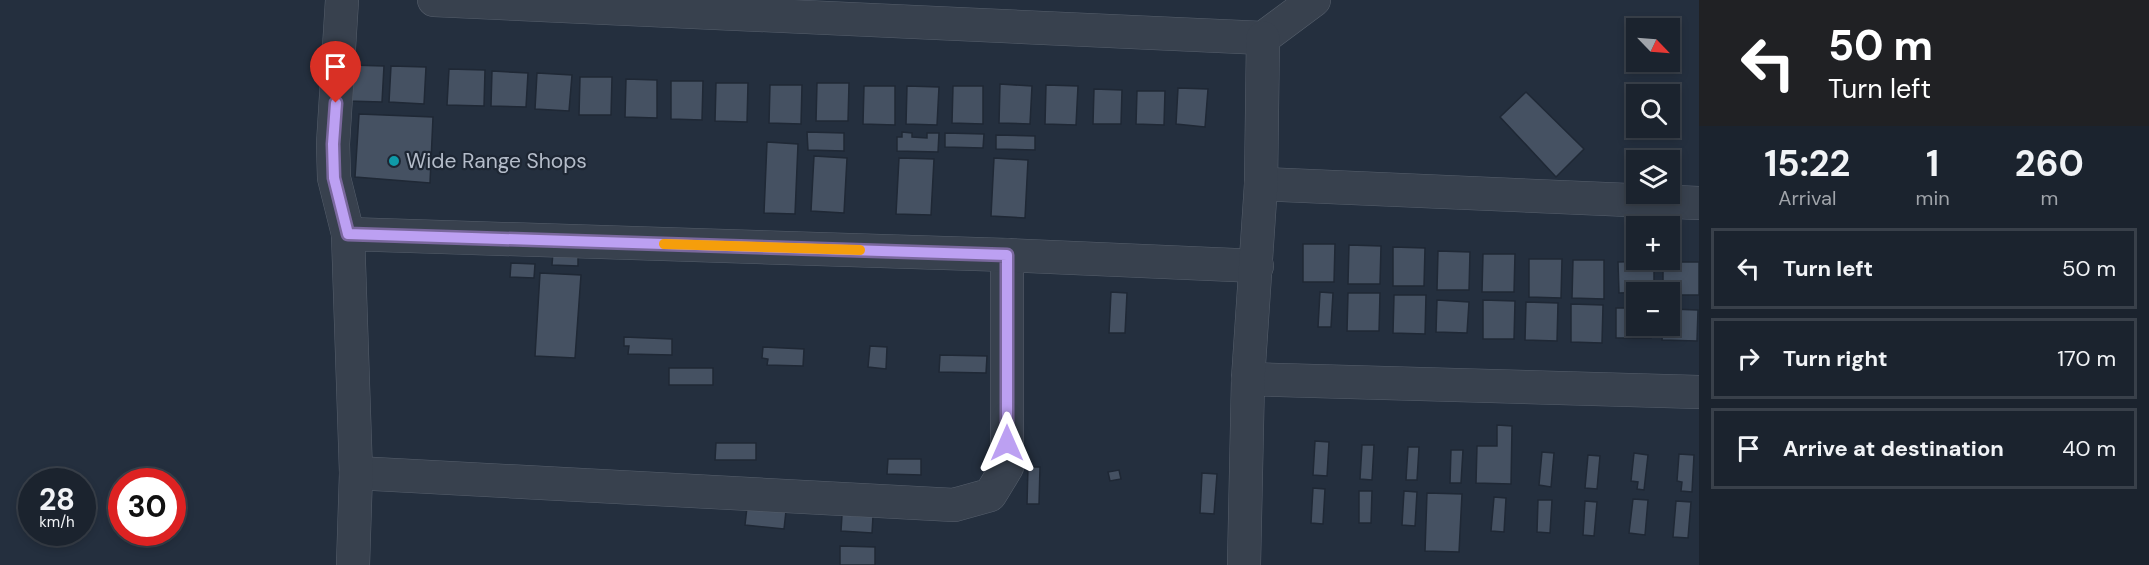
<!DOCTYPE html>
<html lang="en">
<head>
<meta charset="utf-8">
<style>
	body { margin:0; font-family:"DM Sans",sans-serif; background:#282f3a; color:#f1f3f6; height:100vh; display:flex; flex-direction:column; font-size:22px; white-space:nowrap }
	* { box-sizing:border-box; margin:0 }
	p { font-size:20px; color:#a0a4aa }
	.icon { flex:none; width:33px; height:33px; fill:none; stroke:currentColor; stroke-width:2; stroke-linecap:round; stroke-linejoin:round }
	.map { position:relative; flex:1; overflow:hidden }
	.drawer { display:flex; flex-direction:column; background:#1b232e; width:450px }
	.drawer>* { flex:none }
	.top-card { background:#202124; color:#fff; overflow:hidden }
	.needle { width:39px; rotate:115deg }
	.tools { position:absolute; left:1626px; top:18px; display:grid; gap:12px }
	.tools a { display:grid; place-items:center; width:54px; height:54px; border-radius:0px; background:#1b232e; box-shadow:0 3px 9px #0003,0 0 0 2px #39404a; font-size:30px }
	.speed { position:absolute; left:18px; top:468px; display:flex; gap:12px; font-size:30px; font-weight:700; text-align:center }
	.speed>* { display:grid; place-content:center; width:78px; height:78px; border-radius:50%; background:#1b232e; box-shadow:0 3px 9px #0003,0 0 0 2px #39404a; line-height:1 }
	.speed small { font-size:15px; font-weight:400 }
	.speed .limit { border:9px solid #d22; background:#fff; color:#111 }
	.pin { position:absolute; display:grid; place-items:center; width:51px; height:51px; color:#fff; margin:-62px -26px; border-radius:50% 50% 50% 0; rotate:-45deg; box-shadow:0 0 6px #0007 }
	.pin .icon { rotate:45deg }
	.me { position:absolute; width:66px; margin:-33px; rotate:0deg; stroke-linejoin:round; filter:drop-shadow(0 0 4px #0008) }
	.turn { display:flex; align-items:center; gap:21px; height:126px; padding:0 30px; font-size:27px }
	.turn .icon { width:78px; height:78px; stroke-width:2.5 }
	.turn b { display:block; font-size:42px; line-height:51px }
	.eta { display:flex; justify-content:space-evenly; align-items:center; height:102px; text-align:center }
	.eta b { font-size:36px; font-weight:700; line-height:42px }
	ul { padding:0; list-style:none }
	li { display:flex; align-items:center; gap:18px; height:81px; margin:0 12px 9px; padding:0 18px; border:3px solid #39404a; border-radius:0px }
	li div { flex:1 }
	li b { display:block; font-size:22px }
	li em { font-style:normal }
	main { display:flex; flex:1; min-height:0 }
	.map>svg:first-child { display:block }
</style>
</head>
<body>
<main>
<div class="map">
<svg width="1699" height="565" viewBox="0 0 1699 565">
	<rect width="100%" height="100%" fill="#242f3e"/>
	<g fill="#455162" stroke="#1f2835" stroke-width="1.5">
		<path d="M349,65L384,66L382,102L347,101Z"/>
		<path d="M391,66L426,67L424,104L389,102Z"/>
		<path d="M449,69L485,70L484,106L447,105Z"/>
		<path d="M492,71L528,73L526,107L491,106Z"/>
		<path d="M537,73L572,75L569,111L535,109Z"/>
		<path d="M580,77H612L611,115H579Z"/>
		<path d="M626,79L657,80V118L625,117Z"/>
		<path d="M671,81H703L702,120L671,119Z"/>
		<path d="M716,83H748L747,122L715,121Z"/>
		<path d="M817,83H849L848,121H816Z"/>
		<path d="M1000,84L1032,86L1030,124L999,123Z"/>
		<path d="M770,85H802L801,124L769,123Z"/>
		<path d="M1046,85L1078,86L1076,125L1045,124Z"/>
		<path d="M864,86H895V125L863,124Z"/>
		<path d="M907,86L939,87L937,125L906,124Z"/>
		<path d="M953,86H983V124L952,123Z"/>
		<path d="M1178,88L1208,89L1205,127L1176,124Z"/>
		<path d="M1094,89L1122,90L1121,124H1093Z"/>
		<path d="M1137,91H1165L1164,125L1136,124Z"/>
		<path d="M1526,92L1584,149L1556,177L1500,117Z"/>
		<path d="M359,114L433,117L430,183L355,177Z"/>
		<path d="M807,132L844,133V151L808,150Z"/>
		<path d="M902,132L912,133V137L927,138V133H939L938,152L897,151V137H902Z"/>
		<path d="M945,133L984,134L983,148L945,147Z"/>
		<path d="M996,135L1035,136V150L996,149Z"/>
		<path d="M767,142L798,144L795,214L764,213Z"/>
		<path d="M814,156L847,158L844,213L811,211Z"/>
		<path d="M899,158L934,159L931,215L896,214Z"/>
		<path d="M994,158L1028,160L1025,218L991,216Z"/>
		<path d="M1303,244H1335L1334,282H1303Z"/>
		<path d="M1349,245L1381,246L1380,284H1348Z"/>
		<path d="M1393,247L1425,248L1424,286H1393Z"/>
		<path d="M1438,251L1470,252L1469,290H1437Z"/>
		<path d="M553,252L578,253V266L552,265Z"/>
		<path d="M1483,254H1515L1514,292H1482Z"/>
		<path d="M1529,259H1562L1561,298L1529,297Z"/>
		<path d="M1573,260H1604V299L1572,298Z"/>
		<path d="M1654,261V292L1619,293L1618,262Z"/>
		<path d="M1663,262H1699V295H1670V292H1663Z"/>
		<path d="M511,263L535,264L534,278L510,277Z"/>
		<path d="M540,273L581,275L575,358L535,356Z"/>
		<path d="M1111,292L1127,293L1125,333H1109Z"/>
		<path d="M1320,292L1333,293L1331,327H1318Z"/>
		<path d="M1348,293H1380L1379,331H1347Z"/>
		<path d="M1394,295H1426L1425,334L1393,333Z"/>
		<path d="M1437,300L1469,302L1467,333L1436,332Z"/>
		<path d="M1483,300L1515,301L1514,339H1483Z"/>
		<path d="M1526,302L1558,303L1557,341L1525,340Z"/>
		<path d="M1571,304L1603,305L1602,343L1571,342Z"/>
		<path d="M1616,308H1636V326H1651V338H1616Z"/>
		<path d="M1670,309L1698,310L1697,341L1662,340L1663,326H1670Z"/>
		<path d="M624,337L672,339V355L628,354L629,346H624Z"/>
		<path d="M870,346L887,347L886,369L868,367Z"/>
		<path d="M763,347L804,349L803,366L767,365L768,359L762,358Z"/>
		<path d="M940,355L987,356L986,373L939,372Z"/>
		<rect x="669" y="368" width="44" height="17"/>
		<path d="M1497,425L1512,426L1511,484L1476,483L1477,446H1497Z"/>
		<path d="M1315,441L1329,442L1327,476L1313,475Z"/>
		<path d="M716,443H756V460H715Z"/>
		<path d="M1362,445H1374L1372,480L1360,479Z"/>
		<path d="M1408,447H1419L1417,480H1406Z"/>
		<path d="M1451,450H1463L1461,483H1450Z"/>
		<path d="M1542,452L1554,453L1551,487L1539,485Z"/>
		<path d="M1634,453L1648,455L1644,490L1637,489L1638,482L1631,481Z"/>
		<path d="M1679,454L1694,455L1692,492L1681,491L1682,482L1677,481Z"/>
		<path d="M1588,455L1600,456L1597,489L1585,488Z"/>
		<path d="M888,459H921V475L887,474Z"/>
		<path d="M1028,467H1040L1039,504H1027Z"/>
		<path d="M1119,470L1121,479L1110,481L1108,472Z"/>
		<path d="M1202,473L1217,474L1214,514L1200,513Z"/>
		<path d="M1313,488L1325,489L1323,524L1311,523Z"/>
		<path d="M1359,491H1372L1371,523H1359Z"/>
		<path d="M1404,491L1417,492L1415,526L1402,525Z"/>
		<path d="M1427,493L1462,494L1459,552L1425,551Z"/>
		<path d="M1494,497L1506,498L1504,532L1491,531Z"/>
		<path d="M1633,499L1648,500L1645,535L1629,533Z"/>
		<path d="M1538,500H1552L1550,533L1537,532Z"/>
		<path d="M1585,501L1597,502L1594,536L1583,535Z"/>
		<path d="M1676,501L1691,502L1688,538L1673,537Z"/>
		<path d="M747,507L786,511L784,529L745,525Z"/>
		<path d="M842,515L873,516L872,533L841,531Z"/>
		<path d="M840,546L875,547V565H840Z"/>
	</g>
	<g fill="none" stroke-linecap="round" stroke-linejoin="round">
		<g stroke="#565f6c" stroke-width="34">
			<g id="minor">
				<path d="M342,0L333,144L334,178L348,234"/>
				<path d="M434,0L1263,38L1314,0"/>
				<path d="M1261,184L1699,203"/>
				<path d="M1248,379L1699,392"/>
				<path d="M356,473L954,505L990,495L1007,467V255"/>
				<path d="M353,565L356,473L348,234L1007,255L1257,266"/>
				<path d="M1244,565L1248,379L1261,184L1263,38"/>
			</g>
		</g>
		<use href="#minor" stroke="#38414e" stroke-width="33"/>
	</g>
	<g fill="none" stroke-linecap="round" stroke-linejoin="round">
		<g stroke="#7a689d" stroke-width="15">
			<path id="route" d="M336,103L333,144L334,178L348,234L1007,255V443"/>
		</g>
		<use href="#route" stroke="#bca0f2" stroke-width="10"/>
		<path stroke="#f59e0b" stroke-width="10" d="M664,244L860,250"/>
	</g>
	<circle fill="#0f9aa8" stroke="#1d2633" stroke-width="2" cx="394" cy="161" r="6"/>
	<g text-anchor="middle" stroke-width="4.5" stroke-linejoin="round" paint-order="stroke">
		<g font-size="21" fill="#b4bcc9" stroke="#1d2633" text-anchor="start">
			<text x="406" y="168">Wide Range Shops</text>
		</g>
	</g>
</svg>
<div class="tools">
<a><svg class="needle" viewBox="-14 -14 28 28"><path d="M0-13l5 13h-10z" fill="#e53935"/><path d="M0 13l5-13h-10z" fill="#a0a4aa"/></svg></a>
<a><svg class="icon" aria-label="search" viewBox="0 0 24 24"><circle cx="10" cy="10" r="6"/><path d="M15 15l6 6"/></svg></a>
<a><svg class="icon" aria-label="layers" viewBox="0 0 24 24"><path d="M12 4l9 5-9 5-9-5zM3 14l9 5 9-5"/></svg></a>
<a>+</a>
<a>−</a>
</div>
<div class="speed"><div>28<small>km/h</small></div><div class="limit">30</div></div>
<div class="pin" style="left:336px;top:103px;background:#d93025"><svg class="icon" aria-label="arrive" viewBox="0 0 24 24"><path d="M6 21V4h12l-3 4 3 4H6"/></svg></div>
<svg class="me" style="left:1007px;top:443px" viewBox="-20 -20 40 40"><path d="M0-17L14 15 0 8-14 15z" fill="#bca0f2" stroke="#fff" stroke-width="4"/></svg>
</div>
<section class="drawer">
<div class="top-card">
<div class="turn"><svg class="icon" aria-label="left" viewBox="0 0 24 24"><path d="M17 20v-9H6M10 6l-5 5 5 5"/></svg><div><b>50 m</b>Turn left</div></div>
</div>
<div class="eta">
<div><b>15:22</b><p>Arrival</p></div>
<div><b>1</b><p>min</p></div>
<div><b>260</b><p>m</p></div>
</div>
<ul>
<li><svg class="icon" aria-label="left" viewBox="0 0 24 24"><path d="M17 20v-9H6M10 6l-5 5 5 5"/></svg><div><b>Turn left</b></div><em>50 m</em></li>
<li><svg class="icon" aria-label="right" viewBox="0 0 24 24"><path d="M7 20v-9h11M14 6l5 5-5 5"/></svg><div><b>Turn right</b></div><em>170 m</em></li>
<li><svg class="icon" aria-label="arrive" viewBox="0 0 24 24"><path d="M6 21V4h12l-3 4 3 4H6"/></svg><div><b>Arrive at destination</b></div><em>40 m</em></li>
</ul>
</section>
</main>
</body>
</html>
